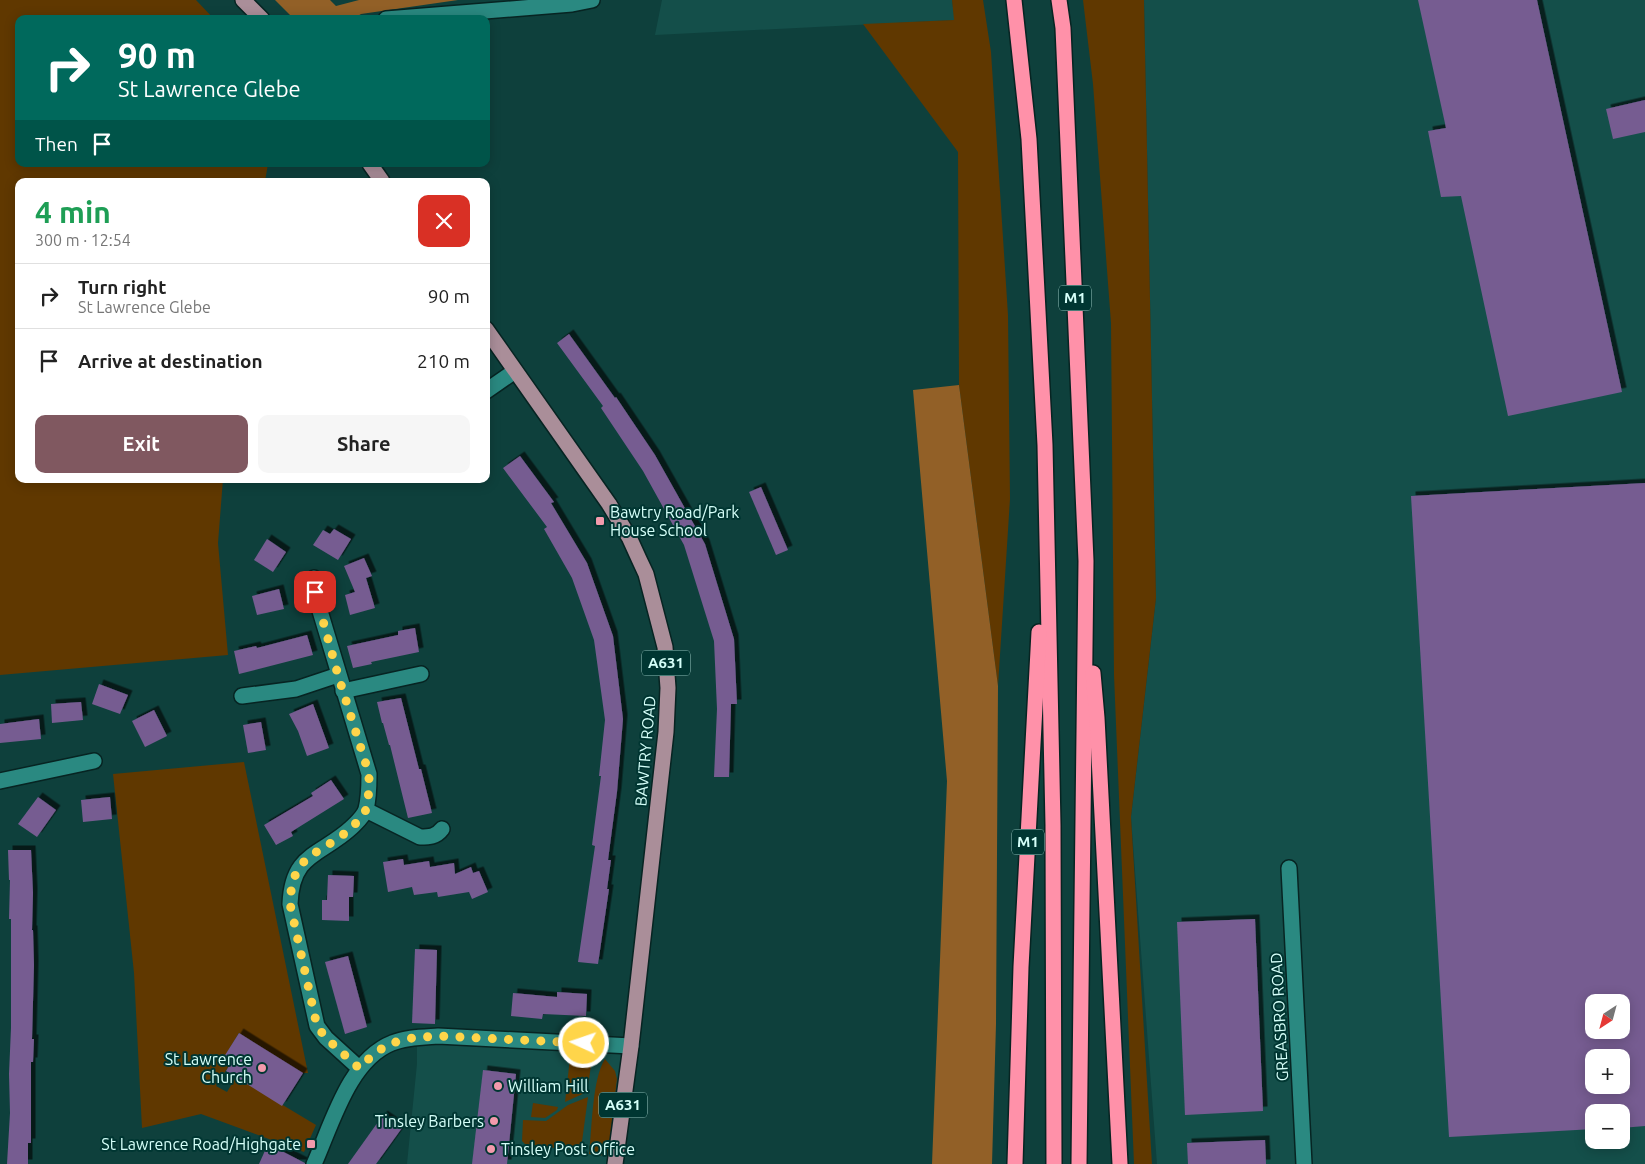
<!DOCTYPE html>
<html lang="en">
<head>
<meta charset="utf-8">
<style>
	body { margin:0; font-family:Ubuntu,sans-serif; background:#f6f6f6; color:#222; height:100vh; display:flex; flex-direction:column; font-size:19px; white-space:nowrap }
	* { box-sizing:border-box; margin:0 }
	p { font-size:16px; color:#767676 }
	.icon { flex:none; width:28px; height:28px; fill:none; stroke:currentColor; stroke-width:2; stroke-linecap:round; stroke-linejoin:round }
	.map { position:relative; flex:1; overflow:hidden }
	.panel { position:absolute; left:15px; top:178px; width:475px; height:305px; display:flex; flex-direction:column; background:#fff; border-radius:10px; box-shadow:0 2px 12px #0003 }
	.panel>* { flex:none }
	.top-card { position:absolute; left:15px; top:15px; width:475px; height:152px; border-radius:10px; box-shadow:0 2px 12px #0003; background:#00695c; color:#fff; overflow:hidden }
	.needle { width:32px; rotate:216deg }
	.tools { position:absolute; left:1585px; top:994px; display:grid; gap:10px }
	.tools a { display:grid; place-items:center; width:45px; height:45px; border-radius:10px; background:#fff; box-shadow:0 2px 12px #0003; font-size:25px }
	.pin { position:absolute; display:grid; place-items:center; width:42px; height:42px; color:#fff; margin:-21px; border-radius:10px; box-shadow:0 2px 8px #0006 }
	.me { position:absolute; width:55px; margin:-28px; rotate:273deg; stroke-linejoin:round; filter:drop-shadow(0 0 4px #0008) }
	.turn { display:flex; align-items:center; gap:18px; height:105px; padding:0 20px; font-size:22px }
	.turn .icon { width:65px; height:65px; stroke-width:2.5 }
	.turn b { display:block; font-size:35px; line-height:42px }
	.then { display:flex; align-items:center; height:48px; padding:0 20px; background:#0003; gap:10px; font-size:19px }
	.round { display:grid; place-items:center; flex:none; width:52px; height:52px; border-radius:10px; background:#f6f6f6 }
	.head { display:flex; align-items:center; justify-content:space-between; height:85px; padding:0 20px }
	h1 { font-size:30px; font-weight:700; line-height:38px; color:#1e9e55 }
	.cta { display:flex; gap:10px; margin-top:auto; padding:10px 20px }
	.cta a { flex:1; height:58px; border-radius:10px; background:#805860; color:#fff; font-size:20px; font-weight:700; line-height:58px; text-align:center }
	.cta a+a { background:#f6f6f6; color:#222 }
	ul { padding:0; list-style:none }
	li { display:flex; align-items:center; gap:15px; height:65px; padding:0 20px; border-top:1px solid #e0e0e0 }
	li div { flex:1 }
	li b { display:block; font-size:19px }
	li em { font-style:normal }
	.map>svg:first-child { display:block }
</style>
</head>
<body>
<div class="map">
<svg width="1645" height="1164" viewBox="0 0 1645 1164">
	<defs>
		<filter id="shadow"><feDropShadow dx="4.5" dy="-4.5" stdDeviation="0" flood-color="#0009"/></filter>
	</defs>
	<rect width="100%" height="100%" fill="#0e403c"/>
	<g fill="#144f4a" fill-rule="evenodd">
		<path d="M662,0H952L955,20L655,35Z"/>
		<path d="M1144,0H1645V1164H1157L1131,817L1156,598ZM1594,1002H1621V1030H1594ZM1594,1058H1621V1085H1594ZM1594,1112H1621V1140H1594Z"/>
		<path d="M417,1037L631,1046L615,1164H407L417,1064Z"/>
	</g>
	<g fill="#603800">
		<path d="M0,0H196L214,19H19V164H268L265,181H19V479H223L218,543L228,655L0,675Z"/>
		<path d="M952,0H983L991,52L1008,315L1010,499L998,686L959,385L958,152L863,24L954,20Z"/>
		<path d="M1083,0H1144L1156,598L1131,817L1152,1164H1134L1114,675L1111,323L1093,84Z"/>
		<path d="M244,762L308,1073H303L239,1033L223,1059L230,1064L216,1086L227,1092L236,1077L316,1125L304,1152L201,1114L142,1128L134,973L113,774Z"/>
		<path d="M570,1058L592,1059L587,1092L565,1102Z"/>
		<path d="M605,1059L615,1071L617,1079L608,1156L589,1154C592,1129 592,1079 605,1059Z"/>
		<path d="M588,1097L581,1149L578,1151L525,1144L522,1141L523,1120L546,1121L568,1105Z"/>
		<path d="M533,1103L558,1107L557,1110L545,1118L531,1117Z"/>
	</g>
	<g fill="#926027">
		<path d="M275,0H330L336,6L359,0H458L361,14L353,19H294Z"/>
		<path d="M959,385L998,686L996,1024L992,1164H932L947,781L913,390Z"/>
	</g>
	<g fill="#765c91" fill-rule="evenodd" filter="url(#shadow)">
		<path d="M1418,0H1537L1622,392L1508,416L1461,196L1441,197L1428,131L1446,128Z"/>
		<path d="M1645,100V132L1613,139L1606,109Z"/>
		<path d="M569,334L615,398L616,397L655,455L705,544L734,639L737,704H731L729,777H714L717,709L714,641L684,545L643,471L601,408L603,406L557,343Z"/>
		<path d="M520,456L554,502L551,503L587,563L613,636L623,719L617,792L608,860H611L607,889H609L598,964L578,962L595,846L592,845L601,776H599L605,720L594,640L572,578L544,529L547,527L503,468Z"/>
		<path d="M1645,483V1126L1621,1128V1112H1594V1129L1449,1137L1411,496ZM1594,1002H1621V1030H1594ZM1594,1058H1621V1085H1594Z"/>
		<path d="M761,487L788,550L776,555L749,492Z"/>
		<path d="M334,529L351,539L338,560L313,545L323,530L330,534Z"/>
		<path d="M267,539L286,552L273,572L254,560Z"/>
		<path d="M364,558L372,576L366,578L375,608L350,615L345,595L355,592L344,566Z"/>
		<path d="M279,589L284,609L257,615L252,596Z"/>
		<path d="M415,628L419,652L371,662L372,664L353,668L347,646L398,635V631Z"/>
		<path d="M307,635L313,655L239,674L234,651L256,646L257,648Z"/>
		<path d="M99,684L128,695L120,714L92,704Z"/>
		<path d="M401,698L419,769H421L432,813L408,818L390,745H389L383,723H382L377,702Z"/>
		<path d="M81,702L83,720L52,723L51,704Z"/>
		<path d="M313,704L329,748L307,756L298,731L289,714Z"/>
		<path d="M154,710L167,736L145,747L132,721Z"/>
		<path d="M39,719L41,739L0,743V724Z"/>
		<path d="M261,722L266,750L248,753L243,725Z"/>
		<path d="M331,780L344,799L291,832L293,836L276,845L264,825L313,796L311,793Z"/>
		<path d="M38,797L56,810L37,837L18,824Z"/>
		<path d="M110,797L112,819L83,822L81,800Z"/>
		<path d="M8,850H31L33,893L32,930H33L34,965L32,1039H34L33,1062H31V1143H28V1164H7L10,1113L9,1074L11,1028V919H9L10,880H9Z"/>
		<path d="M403,859L404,865L429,861L430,867L454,863L455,874L471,867L473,873L479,871L488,892L472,899L469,892L438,897L437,892L414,895L412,887L388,892L383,862Z"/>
		<path d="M328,875L354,876L353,897H349V921L322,920V900H327Z"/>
		<path d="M1255,919L1263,1111L1185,1115L1177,922Z"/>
		<path d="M415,949L437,950L435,1024L412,1023Z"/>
		<path d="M348,956L367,1027L345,1034L325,962Z"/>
		<path d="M557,992L587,994L586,1016L543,1014L542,1019L511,1016L513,993L557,997Z"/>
		<path d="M239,1033L303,1073L282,1106L226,1071L230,1064L222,1060Z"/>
		<path d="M483,1070L516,1074L507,1164H472Z"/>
		<path d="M383,1115L402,1128L376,1164H348Z"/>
		<path d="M1265,1140L1266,1164H1188L1187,1143Z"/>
		<path d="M268,1144L305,1163V1164H259Z"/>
	</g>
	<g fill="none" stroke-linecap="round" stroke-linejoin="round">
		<g stroke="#072422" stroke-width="18">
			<g id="minor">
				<path d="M386,19L572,4L592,0"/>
				<path d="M486,391L515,371"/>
				<path d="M314,578L315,591L320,611L369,774C369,786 369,798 366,809C364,816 357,822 352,827C321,856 292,852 290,904L317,1026L326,1038L359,1068"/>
				<path d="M343,691L421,674"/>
				<path d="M242,696L296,689L338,675"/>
				<path d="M0,781L94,761"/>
				<path d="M366,810L420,837C429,837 436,837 442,829"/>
				<path d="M1289,868L1304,1164"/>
				<path d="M314,1164C332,1124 349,1060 392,1043C406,1037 423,1037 438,1036L631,1046"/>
			</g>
		</g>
		<g stroke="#072422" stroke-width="18">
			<g id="major">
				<path d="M243,0L262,19"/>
				<path d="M370,164L382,181"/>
				<path d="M486,329L609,504L629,537L639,559L646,574L665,647L668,688L666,732L631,1046L615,1164"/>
			</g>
		</g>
		<g stroke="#072422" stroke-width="18">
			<g id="highway">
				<path d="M1014,0L1029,139L1045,445L1053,825L1054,1164"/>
				<path d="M1059,0L1063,28L1086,561L1079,1164"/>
				<path d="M1093,673L1097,718L1120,1164"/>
				<path d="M1015,1164L1021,967L1039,632"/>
			</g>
		</g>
		<use href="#minor" stroke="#2a8981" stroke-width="15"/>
		<use href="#major" stroke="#aa8e99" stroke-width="15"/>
		<use href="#highway" stroke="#ff91a9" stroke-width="15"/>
	</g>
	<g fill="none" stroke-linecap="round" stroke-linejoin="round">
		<path stroke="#ffd54a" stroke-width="9" stroke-dasharray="0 16.2" d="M315,592L338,675L369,774C369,786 369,798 366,809C364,816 357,822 352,827C320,857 292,850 290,904L317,1026L326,1038L359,1068L376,1052L392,1043L412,1038L438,1036L584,1043"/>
	</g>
	<g fill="#f39aac" stroke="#003632" stroke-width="2">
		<rect x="595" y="516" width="10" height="10" rx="2.5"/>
		<circle cx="262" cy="1068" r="5"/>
		<circle cx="498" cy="1086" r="5"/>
		<circle cx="494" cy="1121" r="5"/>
		<rect x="306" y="1139" width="10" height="10" rx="2.5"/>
		<circle cx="491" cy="1149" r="5"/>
	</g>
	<g text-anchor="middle" stroke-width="4" stroke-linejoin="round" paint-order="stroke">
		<g fill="#003632" stroke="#95c3bd" stroke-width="1">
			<rect x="1059" y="285.5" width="32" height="25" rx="4"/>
			<rect x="642" y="650.5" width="48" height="25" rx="4"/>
			<rect x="1012" y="829.5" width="32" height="25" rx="4"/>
			<rect x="599" y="1092.5" width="48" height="25" rx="4"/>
		</g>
		<g font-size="15" font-weight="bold" fill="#d5fff9">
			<text x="1075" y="303">M1</text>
			<text x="666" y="668">A631</text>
			<text x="1028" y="847">M1</text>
			<text x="623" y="1110">A631</text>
		</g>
		<g font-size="16" fill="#d5fff9" stroke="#003632" text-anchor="start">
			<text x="610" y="518">Bawtry Road/Park<tspan x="610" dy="18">House School</tspan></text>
			<text x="252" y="1065" text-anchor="end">St Lawrence<tspan x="252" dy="18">Church</tspan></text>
			<text x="508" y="1092">William Hill</text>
			<text x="484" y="1127" text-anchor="end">Tinsley Barbers</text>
			<text x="301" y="1150" text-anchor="end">St Lawrence Road/Highgate</text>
			<text x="501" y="1155">Tinsley Post Office</text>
		</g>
		<g font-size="16" fill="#d5fff9" stroke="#003632">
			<text transform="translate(645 751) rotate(-85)" y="6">BAWTRY ROAD</text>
			<text transform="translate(1279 1017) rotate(-93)" y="6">GREASBRO ROAD</text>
		</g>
	</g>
</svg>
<div class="tools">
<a><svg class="needle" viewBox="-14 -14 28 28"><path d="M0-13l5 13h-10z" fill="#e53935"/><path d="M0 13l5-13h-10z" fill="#767676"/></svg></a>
<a>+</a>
<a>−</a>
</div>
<div class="pin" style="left:315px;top:592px;background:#d93025"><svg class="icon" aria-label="arrive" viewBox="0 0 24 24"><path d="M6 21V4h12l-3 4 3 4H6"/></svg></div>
<svg class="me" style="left:584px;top:1043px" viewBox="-20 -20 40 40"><circle r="17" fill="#ffd54a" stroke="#fff" stroke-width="3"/><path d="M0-11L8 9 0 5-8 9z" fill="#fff"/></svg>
<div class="top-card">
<div class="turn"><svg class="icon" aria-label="right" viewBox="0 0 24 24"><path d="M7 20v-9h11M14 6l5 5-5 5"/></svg><div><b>90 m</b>St Lawrence Glebe</div></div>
<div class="then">Then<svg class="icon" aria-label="arrive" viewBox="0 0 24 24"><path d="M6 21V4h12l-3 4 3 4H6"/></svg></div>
</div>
<section class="panel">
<div class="head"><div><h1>4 min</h1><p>300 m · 12:54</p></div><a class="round" style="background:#d93025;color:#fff"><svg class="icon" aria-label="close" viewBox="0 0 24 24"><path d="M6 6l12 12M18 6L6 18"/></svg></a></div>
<ul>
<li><svg class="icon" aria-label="right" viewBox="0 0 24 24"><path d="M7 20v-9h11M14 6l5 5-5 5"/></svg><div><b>Turn right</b><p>St Lawrence Glebe</p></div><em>90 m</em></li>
<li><svg class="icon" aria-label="arrive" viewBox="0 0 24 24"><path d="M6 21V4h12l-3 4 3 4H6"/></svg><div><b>Arrive at destination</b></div><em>210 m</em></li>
</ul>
<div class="cta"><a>Exit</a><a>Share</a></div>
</section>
</div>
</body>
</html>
